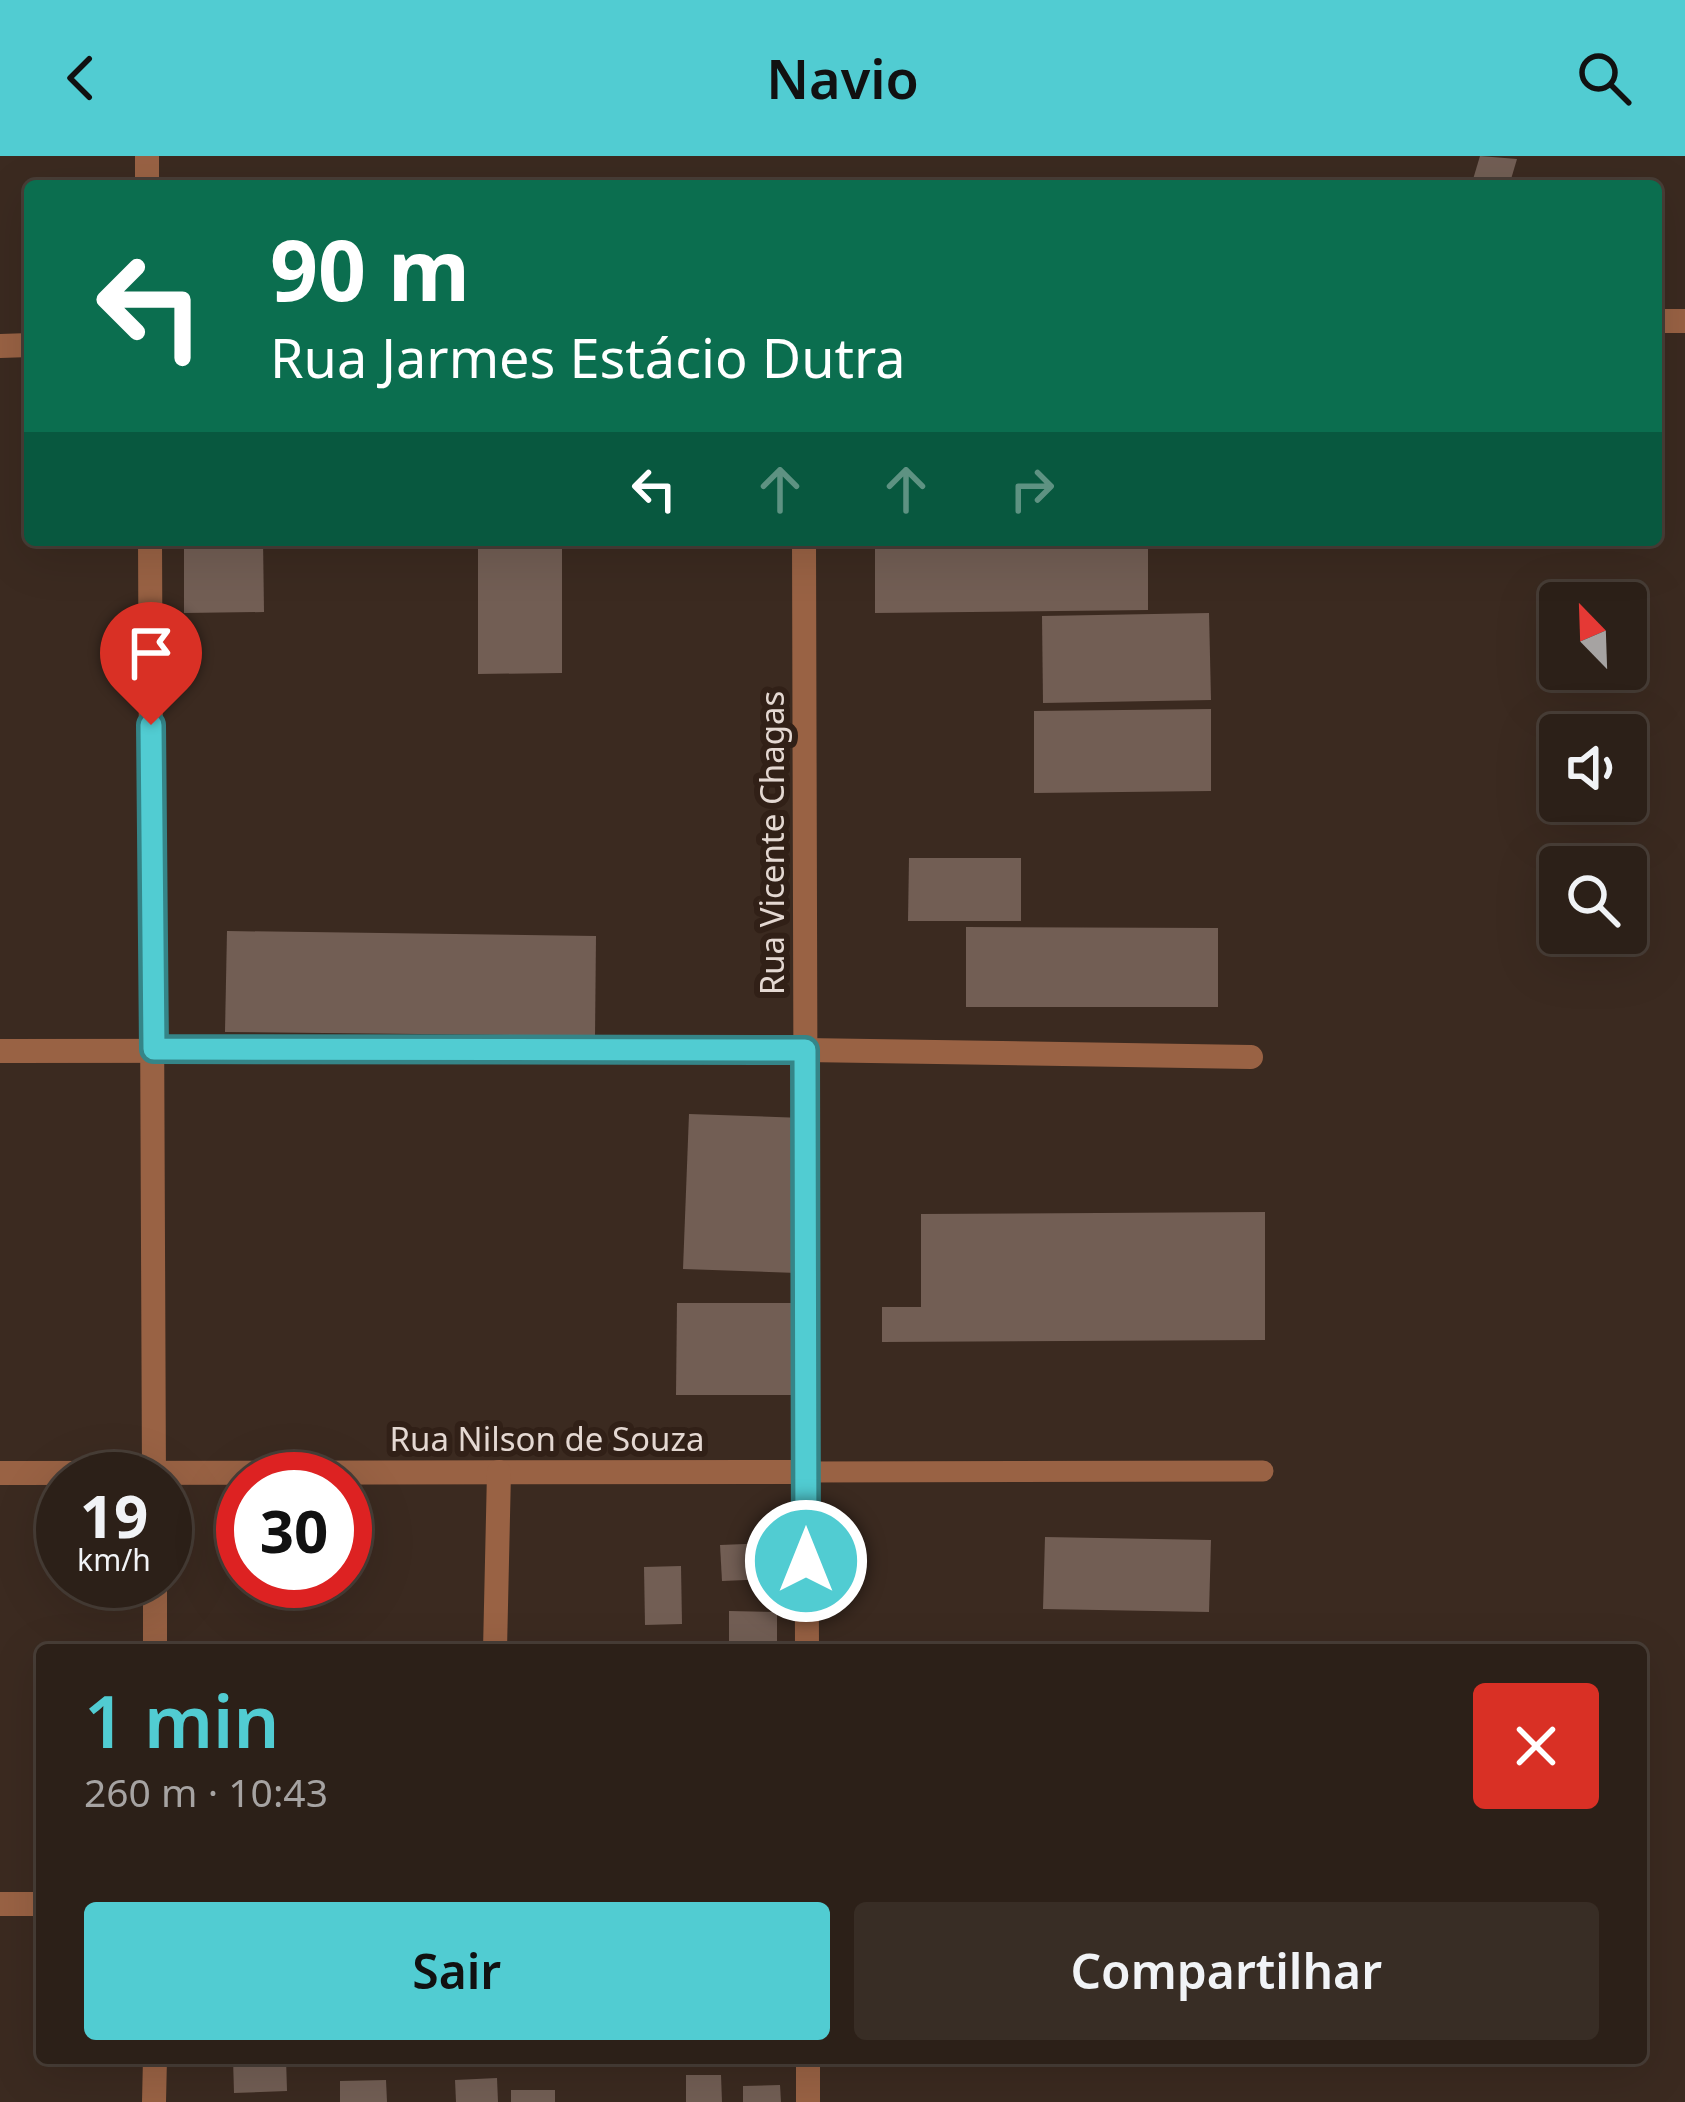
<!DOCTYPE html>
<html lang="pt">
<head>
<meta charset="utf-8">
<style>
	body { margin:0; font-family:"Noto Sans",sans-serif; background:#382d25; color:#f1f3f6; height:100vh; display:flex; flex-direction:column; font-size:45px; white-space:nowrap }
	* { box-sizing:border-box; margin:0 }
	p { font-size:39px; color:#a6a3a2 }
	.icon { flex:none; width:66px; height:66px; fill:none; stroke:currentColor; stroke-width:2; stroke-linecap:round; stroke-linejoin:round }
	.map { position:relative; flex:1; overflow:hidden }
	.details { position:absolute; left:36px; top:1488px; width:1611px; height:420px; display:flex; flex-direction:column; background:#2c2018; border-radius:12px; box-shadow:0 12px 48px #0002,0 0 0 3px #483e37 }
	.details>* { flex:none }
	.top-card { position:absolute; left:24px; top:24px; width:1638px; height:366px; border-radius:12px; box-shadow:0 12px 48px #0002,0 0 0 3px #483e37; background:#0b6e4f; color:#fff; overflow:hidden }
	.needle { width:78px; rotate:337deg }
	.buttons { position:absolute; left:1539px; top:426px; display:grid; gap:24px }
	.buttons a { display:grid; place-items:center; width:108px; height:108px; border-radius:12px; background:#2c2018; box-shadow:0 12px 48px #0002,0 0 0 3px #483e37; font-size:60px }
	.speed { position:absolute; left:36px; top:1296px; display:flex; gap:24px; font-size:60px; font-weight:700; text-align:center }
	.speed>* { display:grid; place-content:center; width:156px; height:156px; border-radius:50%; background:#2c2018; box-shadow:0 12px 48px #0002,0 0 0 3px #483e37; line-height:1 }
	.speed small { font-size:30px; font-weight:400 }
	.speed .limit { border:18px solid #d22; background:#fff; color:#111 }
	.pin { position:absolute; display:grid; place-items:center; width:102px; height:102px; color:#fff; margin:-123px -51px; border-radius:50% 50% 50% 0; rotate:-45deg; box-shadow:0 0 12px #0007 }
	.pin .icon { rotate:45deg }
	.me { position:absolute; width:132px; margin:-66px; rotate:0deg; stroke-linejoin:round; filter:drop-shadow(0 0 9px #0008) }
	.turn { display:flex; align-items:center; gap:42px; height:252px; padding:0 48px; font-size:54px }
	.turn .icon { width:156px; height:156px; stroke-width:2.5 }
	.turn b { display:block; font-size:84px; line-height:102px }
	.lanes { display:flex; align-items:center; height:114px; padding:0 48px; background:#0003; justify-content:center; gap:60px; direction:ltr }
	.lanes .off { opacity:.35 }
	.round { display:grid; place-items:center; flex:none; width:126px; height:126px; border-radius:12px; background:#382d25 }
	.headline { display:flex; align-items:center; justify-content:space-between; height:204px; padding:0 48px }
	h1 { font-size:72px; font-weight:600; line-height:90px; color:#51ccd2 }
	.cta { display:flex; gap:24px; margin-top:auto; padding:24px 48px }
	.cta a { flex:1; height:138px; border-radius:12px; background:#51ccd2; color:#111; font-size:48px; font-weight:600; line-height:138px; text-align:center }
	.cta a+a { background:#382d25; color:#f1f3f6 }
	header { display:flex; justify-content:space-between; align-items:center; height:156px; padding:0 48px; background:#51ccd2; color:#111; font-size:54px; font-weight:600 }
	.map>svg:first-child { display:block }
</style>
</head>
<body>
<header><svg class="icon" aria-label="back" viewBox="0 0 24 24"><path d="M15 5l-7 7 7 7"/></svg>Navio<svg class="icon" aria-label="search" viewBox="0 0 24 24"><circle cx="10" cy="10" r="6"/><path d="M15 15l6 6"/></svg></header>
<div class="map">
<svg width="1685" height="1946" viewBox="0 0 1685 1946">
	<rect width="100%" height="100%" fill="#3b2a20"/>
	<g fill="#725e54">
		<path d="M1480,0L1517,3L1509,30H1471Z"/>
		<path d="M184,384H263L264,456L184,457Z"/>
		<path d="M478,384H562V517L478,518Z"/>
		<path d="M875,384H1148V454L875,457Z"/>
		<path d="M1209,457L1211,544L1043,547L1042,460Z"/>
		<path d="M1211,553V635L1034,637V555Z"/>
		<path d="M909,702H1021V765H908Z"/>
		<path d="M966,771L1218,772V851H966Z"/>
		<path d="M227,775L596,780L595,880L225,876Z"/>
		<path d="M689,958L804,962L797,1117L683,1113Z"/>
		<path d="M1265,1056V1184L882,1186V1151H921V1058Z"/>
		<path d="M677,1147H793L792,1239H676Z"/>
		<path d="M1045,1381L1211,1384L1209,1456L1043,1453Z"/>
		<path d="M767,1387L768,1423L722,1425L720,1389Z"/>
		<path d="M681,1410L682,1468L645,1469L644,1411Z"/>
		<path d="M729,1455L777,1456V1494H729Z"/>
		<path d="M233,1902H286L287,1935L234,1937Z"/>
		<path d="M686,1919H721L722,1946H686Z"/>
		<path d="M497,1922L498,1946H456L455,1924Z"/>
		<path d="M386,1924L387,1946H340V1925Z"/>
		<path d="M780,1929L781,1946H743V1930Z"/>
		<rect x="511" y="1934" width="44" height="12"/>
	</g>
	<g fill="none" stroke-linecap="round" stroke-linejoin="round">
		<path stroke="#996244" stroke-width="21" d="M806,1316L1263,1315"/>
		<g stroke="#996244" stroke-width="24">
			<path d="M147,30V0"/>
			<path d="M1656,165H1685"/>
			<path d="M0,190L30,189"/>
			<path d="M150,384L154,1323"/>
			<path d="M804,384L807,1494"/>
			<path d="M0,895L805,894L1251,901"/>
			<path d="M0,1317L806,1316"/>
			<path d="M155,1425V1494"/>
			<path d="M495,1494L499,1316"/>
			<path d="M0,1748H42"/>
			<path d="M808,1902V1946"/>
			<path d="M154,1946L155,1902"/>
		</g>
	</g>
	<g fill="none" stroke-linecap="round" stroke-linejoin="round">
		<g stroke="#358588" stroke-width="30">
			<path id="route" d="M151,569L154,893L805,894L806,1405"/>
		</g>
		<use href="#route" stroke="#51ccd2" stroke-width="21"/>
	</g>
	<g text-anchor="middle" stroke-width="12" stroke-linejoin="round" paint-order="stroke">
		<g font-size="33" fill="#e4d8d2" stroke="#312017">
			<text transform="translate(772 687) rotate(-90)" y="12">Rua Vicente Chagas</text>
			<text x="547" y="1295">Rua Nilson de Souza</text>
		</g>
	</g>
</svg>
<div class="buttons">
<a><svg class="needle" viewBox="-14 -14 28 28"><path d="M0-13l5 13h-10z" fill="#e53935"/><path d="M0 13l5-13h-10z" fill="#a6a3a2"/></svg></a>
<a><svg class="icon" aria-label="sound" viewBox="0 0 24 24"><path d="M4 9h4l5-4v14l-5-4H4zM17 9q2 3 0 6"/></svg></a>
<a><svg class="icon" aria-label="search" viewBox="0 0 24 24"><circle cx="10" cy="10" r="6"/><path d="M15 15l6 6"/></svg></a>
</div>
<div class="speed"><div>19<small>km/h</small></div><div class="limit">30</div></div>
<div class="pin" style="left:151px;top:569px;background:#d93025"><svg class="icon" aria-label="arrive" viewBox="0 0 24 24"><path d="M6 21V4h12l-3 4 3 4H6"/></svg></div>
<svg class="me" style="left:806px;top:1405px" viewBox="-20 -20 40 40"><circle r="17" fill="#51ccd2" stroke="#fff" stroke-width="3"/><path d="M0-11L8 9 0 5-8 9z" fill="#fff"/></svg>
<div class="top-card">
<div class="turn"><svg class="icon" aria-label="left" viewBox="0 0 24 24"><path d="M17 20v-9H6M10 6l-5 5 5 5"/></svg><div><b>90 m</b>Rua Jarmes Estácio Dutra</div></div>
<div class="lanes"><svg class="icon" aria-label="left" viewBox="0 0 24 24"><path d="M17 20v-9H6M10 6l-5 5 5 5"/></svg><svg class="icon off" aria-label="ahead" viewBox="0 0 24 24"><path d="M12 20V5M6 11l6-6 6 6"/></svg><svg class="icon off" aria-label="ahead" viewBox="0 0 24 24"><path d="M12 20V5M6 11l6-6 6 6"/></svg><svg class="icon off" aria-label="right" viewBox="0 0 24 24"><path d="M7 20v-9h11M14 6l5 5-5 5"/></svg></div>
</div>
<section class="details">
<div class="headline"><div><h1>1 min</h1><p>260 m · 10:43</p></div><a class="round" style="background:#d93025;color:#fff"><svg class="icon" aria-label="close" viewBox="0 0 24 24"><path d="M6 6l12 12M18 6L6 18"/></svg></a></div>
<div class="cta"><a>Sair</a><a>Compartilhar</a></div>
</section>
</div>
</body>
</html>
